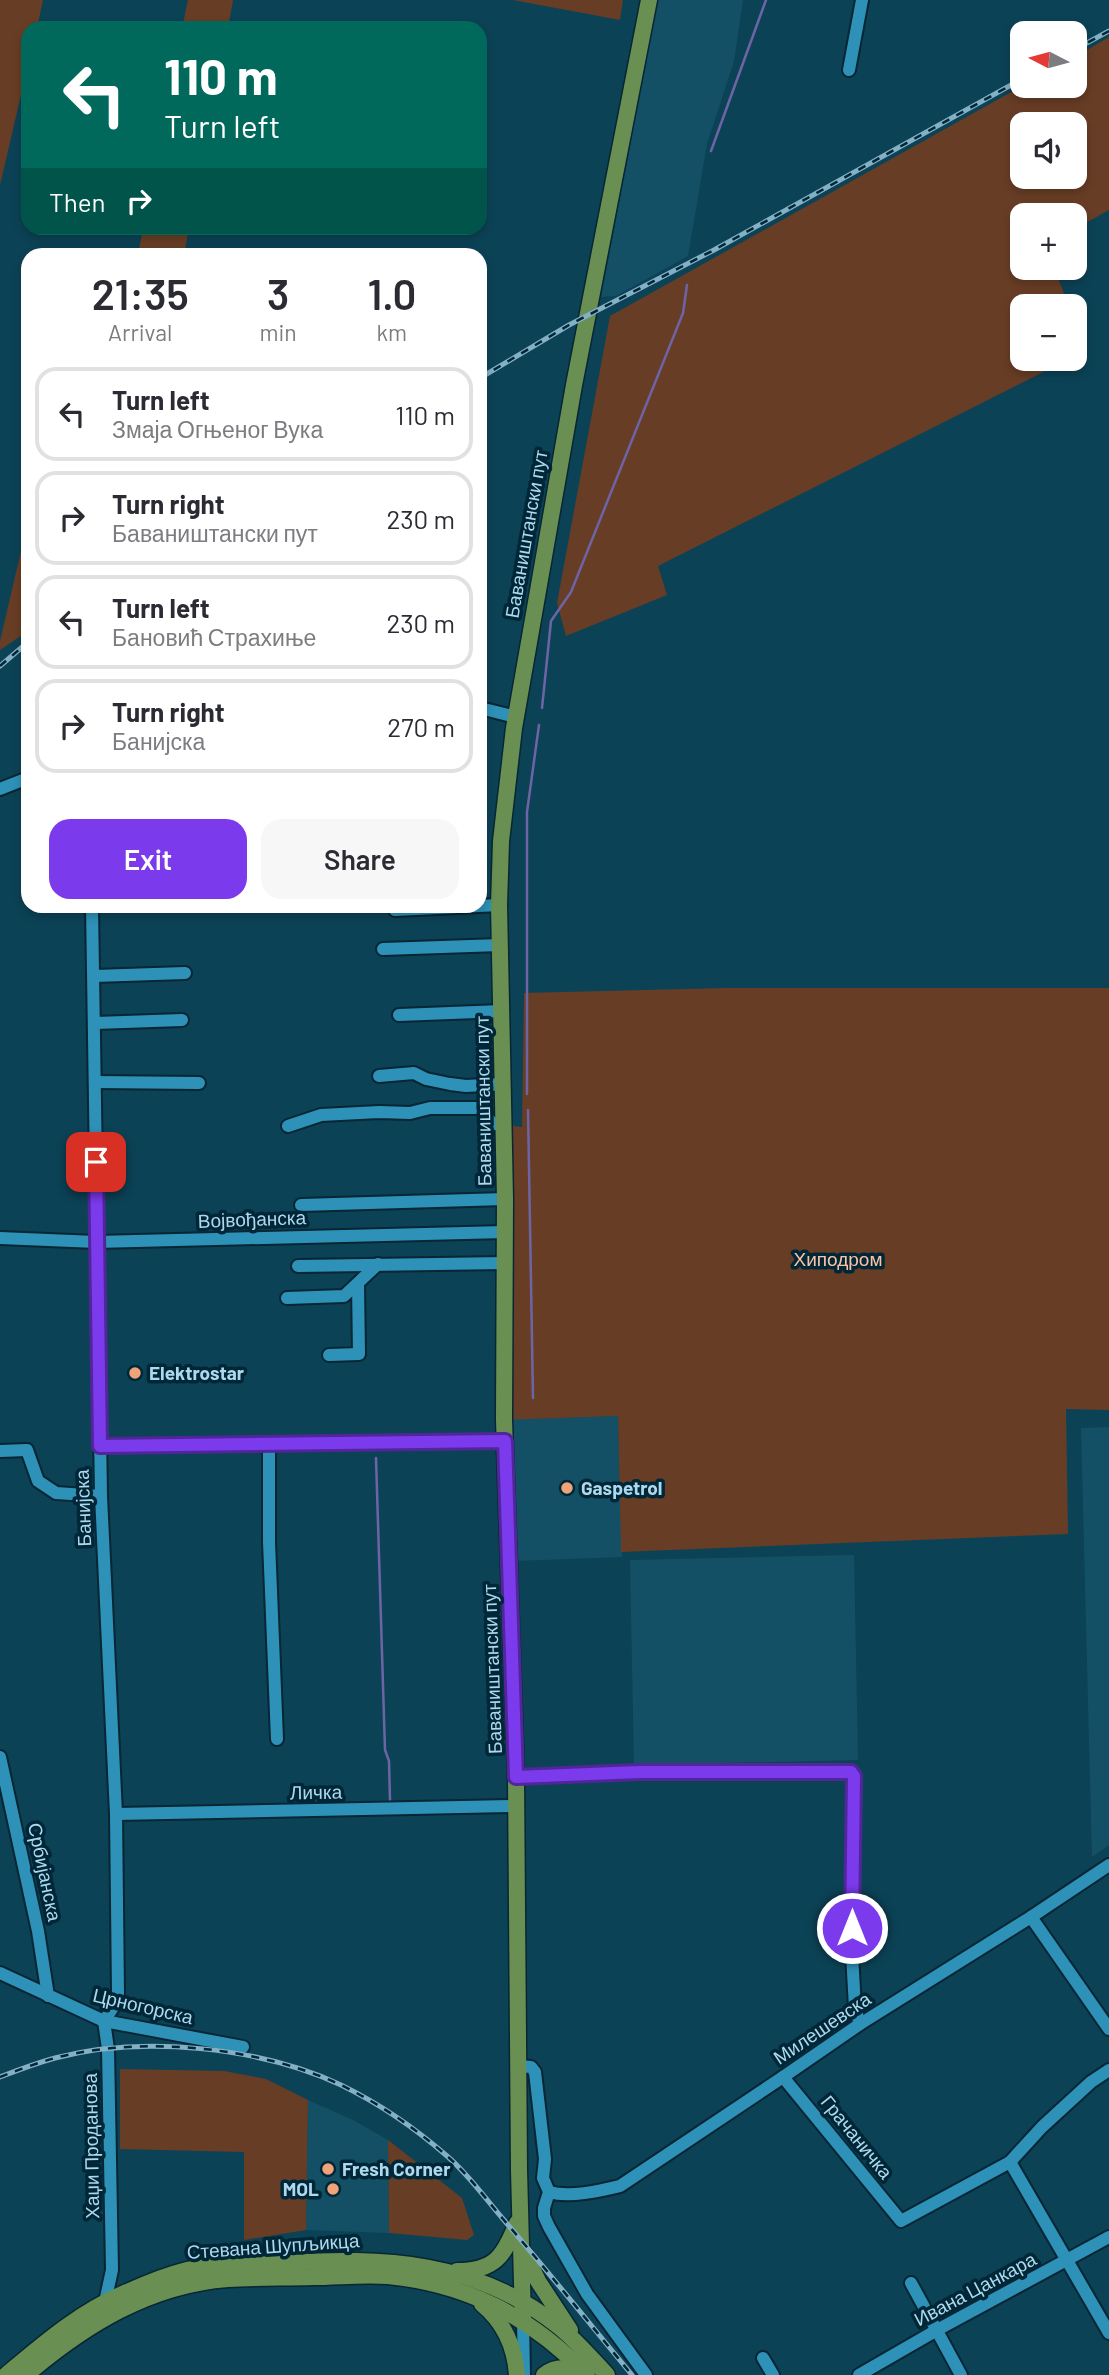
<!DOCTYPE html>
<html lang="en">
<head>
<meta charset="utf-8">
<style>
	body { margin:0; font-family:Barlow,sans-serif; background:#f7f7f7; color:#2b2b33; height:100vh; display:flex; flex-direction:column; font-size:26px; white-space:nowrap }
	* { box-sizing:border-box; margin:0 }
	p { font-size:23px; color:#7c7c81 }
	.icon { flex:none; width:38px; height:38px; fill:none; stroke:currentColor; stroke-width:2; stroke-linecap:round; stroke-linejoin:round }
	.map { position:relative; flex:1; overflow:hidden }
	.details { position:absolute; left:21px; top:248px; width:466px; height:665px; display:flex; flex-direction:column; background:#fff; border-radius:21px; box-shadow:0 4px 10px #0003 }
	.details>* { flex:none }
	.banner { position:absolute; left:21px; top:21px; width:466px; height:214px; border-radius:21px; box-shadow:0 4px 10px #0003; background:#00695c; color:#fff; overflow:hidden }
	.needle { width:46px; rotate:276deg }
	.controls { position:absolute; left:1010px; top:21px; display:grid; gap:14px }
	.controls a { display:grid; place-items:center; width:77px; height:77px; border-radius:14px; background:#fff; box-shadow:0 4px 10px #0003; font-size:35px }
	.pin { position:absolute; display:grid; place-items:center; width:60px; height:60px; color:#fff; margin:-30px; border-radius:14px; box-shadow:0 4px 10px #0006 }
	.me { position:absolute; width:77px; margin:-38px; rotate:0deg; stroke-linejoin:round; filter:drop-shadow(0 0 5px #0008) }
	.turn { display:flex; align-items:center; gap:24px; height:147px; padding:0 28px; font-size:32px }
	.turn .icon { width:91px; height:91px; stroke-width:2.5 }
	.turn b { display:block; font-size:49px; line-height:60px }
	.then { display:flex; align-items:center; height:66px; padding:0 28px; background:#0003; gap:14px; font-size:26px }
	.eta { display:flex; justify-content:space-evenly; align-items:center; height:119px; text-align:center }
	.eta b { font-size:42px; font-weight:600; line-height:49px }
	.cta { display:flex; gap:14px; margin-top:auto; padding:14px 28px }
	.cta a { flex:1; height:80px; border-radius:21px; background:#7c3aed; color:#fff; font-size:28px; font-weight:600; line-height:80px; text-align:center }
	.cta a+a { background:#f7f7f7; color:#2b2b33 }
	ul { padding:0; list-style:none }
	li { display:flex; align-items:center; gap:21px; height:94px; margin:0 14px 10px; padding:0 14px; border:4px solid #e1e1e2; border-radius:21px }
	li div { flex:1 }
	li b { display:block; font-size:26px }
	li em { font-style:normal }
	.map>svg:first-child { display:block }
</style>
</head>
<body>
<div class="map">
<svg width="1109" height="2375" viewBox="0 0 1109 2375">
	<rect width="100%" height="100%" fill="#0c4256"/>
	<g fill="#135066">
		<path d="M658,0H743L734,61L707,144L688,256L616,296L601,297Z"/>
		<path d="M618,1416L622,1557L514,1561L513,1419Z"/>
		<path d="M1109,1427V1845L1092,1857L1081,1428Z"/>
		<path d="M854,1555L858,1760L634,1765L630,1560Z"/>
		<path d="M308,2100L353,2120L388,2140L389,2233L306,2230Z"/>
	</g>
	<g fill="#683d25" fill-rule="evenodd">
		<path d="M0,0H43L37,28H28V65L0,185Z"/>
		<path d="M188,0H233L228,28H182Z"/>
		<path d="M513,0H623L620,20Z"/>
		<path d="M1109,37V210L1075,229L1074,215H1022V268H1054L1069,306H1022V359H1069L658,566L667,595L566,636L557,603L610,316L1022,86H1074L1075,57ZM1022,124H1074V177H1022Z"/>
		<path d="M143,228H189L184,255H138Z"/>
		<path d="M28,521V631L0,650V641Z"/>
		<path d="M725,988H1109V1410L1066,1409L1068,1534L621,1552L618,1416L504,1420V1125L522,1127L524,993Z"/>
		<path d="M120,2069L224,2071L266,2079L308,2100L306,2230L244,2240V2152L120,2149Z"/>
		<path d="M388,2140L462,2198L474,2235L467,2240L389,2233Z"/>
	</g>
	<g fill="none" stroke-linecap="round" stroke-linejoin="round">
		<g stroke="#6d64a6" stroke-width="2.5">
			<path d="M711,151L766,0"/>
			<path d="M542,708L551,621L571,592L683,313L687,285"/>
			<path d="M527,1094V812L539,725"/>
			<path d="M528,1110L533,1398"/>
			<path d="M376,1458L385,1750L389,1761L390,1800"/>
		</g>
		<g stroke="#082633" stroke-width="16">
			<g id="minor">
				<path d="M849,70L862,0"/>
				<path d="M480,708L516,717"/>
				<path d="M0,789L28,778"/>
				<path d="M92,906L101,1496L116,1814L118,1993L116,2003L104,2021"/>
				<path d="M395,910L499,905"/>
				<path d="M383,949L500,945"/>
				<path d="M94,976L185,973"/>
				<path d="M399,1015L502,1011"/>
				<path d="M95,1023L182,1020"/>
				<path d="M379,1076L414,1073L426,1079L450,1084L466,1086L503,1084"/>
				<path d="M95,1082L199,1083"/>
				<path d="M288,1126L321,1115L379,1112L410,1113L430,1108H484C487,1120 491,1125 504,1125"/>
				<path d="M301,1205L505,1199"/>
				<path d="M0,1238L96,1242L505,1232"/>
				<path d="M298,1266L506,1263"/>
				<path d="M287,1298L344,1296L378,1264"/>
				<path d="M329,1355L359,1354L358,1284"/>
				<path d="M269,1444V1542L277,1739"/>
				<path d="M100,1446L505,1441"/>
				<path d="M0,1451L27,1450L38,1481L56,1493L101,1496"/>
				<path d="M0,1757L38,1931L48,1996"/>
				<path d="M516,1777L639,1772H851L854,1776L852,1954L855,2008L860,2024"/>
				<path d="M116,1814L516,1806"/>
				<path d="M1031,1917L1109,2029"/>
				<path d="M0,1973L104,2021L243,2047"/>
				<path d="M104,2021L108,2049L112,2270L105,2302"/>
				<path d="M519,2066L531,2067L535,2072L545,2159L543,2178L549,2192L544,2208V2216L549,2227L587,2294L646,2375"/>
				<path d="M783,2077L901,2221L1010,2162L1042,2127L1091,2082L1109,2070"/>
				<path d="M1010,2162L1109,2333"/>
				<path d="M549,2192C570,2198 599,2191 620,2186L783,2077L860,2024L1031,1917L1109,1865"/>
				<path d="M911,2283L961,2375"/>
				<path d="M523,2320L524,2375"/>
				<path d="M763,2358L773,2375"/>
				<path d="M859,2375L937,2330L1109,2237"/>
			</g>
		</g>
		<g stroke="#082633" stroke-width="19">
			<g id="major">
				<path d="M526,2256L538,2281L570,2330"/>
				<path d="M457,2271C495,2271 504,2256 517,2223"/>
				<path d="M482,2304C504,2322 515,2348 517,2375"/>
				<path d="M523,2320L519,2170L516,1777L504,1420L505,1199L499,905L501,841L514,728L574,385L649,0"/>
				<path d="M6,2375C44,2343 81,2311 127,2292C147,2283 167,2275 187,2270C218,2263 251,2264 282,2263C384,2257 475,2260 558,2326C576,2340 591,2358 607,2375"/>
				<path d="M26,2375C85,2325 149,2285 228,2279C257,2277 285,2278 313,2277C338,2277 363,2274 388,2276C468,2284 531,2317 587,2375"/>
				<path d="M544,2375C557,2365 569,2368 583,2373"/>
			</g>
		</g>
		<use href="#minor" stroke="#2e91b8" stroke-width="12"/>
		<use href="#major" stroke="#699052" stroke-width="16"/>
		<g stroke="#83b0c5" stroke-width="5">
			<g id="rail">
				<path d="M1074,50L1109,31"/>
				<path d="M480,378L569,325L714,250L1022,79"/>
				<path d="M0,666L28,642"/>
				<path d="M0,2077C18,2070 37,2063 55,2058C142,2035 260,2047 341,2085C380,2104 415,2128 447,2156C468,2174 485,2198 503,2219C547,2270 589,2323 632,2375"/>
			</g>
		</g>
		<use href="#rail" stroke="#002737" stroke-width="2.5" stroke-dasharray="8" stroke-linecap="butt"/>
	</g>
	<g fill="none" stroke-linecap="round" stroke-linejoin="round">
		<g stroke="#51269a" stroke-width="18">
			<path id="route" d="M96,1162L100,1446L505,1441L516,1777L639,1772H851L854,1776L852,1928"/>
		</g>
		<use href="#route" stroke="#7c3aed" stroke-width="12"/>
	</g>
	<g fill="#f0a279" stroke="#002737" stroke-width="2.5">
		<circle cx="135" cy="1373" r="7"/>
		<circle cx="567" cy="1488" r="7"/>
		<circle cx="328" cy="2169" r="7"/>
		<circle cx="333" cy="2189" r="7"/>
	</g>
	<g text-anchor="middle" stroke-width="7" stroke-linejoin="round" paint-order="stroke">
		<g font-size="19" fill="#aed8ed" stroke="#002737">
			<text transform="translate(526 534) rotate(-80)" y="7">Баваништански пут</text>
			<text transform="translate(483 1101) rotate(-91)" y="7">Баваништански пут</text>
			<text transform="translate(252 1219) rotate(-2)" y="7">Војвођанска</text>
			<text transform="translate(83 1508) rotate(-92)" y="7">Банијска</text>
			<text transform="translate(492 1669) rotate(-92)" y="7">Баваништански пут</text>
			<text transform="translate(316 1792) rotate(-1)" y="7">Личка</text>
			<text transform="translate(45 1872) rotate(78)" y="7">Србијанска</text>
			<text transform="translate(143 2006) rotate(13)" y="7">Црногорска</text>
			<text transform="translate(822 2028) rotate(-34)" y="7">Милешевска</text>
			<text transform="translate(857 2137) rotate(51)" y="7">Грачаничка</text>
			<text transform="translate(91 2146) rotate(-91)" y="7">Хаџи Проданова</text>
			<text transform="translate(273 2246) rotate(-4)" y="7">Стевана Шупљикца</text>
			<text transform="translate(975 2289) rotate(-28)" y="7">Ивана Цанкара</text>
		</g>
		<g font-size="19" fill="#fdc2a4" stroke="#002737">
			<text x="838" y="1266">Хиподром</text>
		</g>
		<g font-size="19" font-weight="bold" fill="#aed8ed" stroke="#002737" text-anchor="start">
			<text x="149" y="1380">Elektrostar</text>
			<text x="581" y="1495">Gaspetrol</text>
			<text x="342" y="2176">Fresh Corner</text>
			<text x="319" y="2196" text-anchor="end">MOL</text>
		</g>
	</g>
</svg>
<div class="controls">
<a><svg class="needle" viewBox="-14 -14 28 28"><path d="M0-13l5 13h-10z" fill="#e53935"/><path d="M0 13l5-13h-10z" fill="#7c7c81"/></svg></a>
<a><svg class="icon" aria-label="sound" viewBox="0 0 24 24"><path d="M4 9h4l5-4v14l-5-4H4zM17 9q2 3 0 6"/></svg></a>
<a>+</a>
<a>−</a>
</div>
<div class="pin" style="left:96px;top:1162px;background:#d93025"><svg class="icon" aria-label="arrive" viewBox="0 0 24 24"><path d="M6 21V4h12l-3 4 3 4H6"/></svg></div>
<svg class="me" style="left:852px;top:1928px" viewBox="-20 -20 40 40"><circle r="17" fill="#7c3aed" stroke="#fff" stroke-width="3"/><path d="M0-11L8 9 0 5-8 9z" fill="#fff"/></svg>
<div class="banner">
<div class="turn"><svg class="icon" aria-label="left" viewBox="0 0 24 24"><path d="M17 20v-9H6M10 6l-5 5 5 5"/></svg><div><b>110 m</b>Turn left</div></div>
<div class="then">Then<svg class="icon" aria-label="right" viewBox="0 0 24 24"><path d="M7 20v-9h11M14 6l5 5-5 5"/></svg></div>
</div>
<section class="details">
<div class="eta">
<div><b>21:35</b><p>Arrival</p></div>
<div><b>3</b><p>min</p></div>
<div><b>1.0</b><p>km</p></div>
</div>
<ul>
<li><svg class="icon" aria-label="left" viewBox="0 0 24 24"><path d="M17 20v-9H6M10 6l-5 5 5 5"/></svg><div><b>Turn left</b><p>Змаја Огњеног Вука</p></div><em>110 m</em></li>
<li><svg class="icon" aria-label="right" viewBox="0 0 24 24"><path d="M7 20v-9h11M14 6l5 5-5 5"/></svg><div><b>Turn right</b><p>Баваништански пут</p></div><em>230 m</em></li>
<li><svg class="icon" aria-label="left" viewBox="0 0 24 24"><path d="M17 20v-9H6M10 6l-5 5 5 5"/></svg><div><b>Turn left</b><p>Бановић Страхиње</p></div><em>230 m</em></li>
<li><svg class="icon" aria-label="right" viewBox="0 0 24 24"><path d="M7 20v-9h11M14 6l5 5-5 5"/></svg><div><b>Turn right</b><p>Банијска</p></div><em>270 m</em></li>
</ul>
<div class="cta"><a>Exit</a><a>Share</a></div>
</section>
</div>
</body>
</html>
